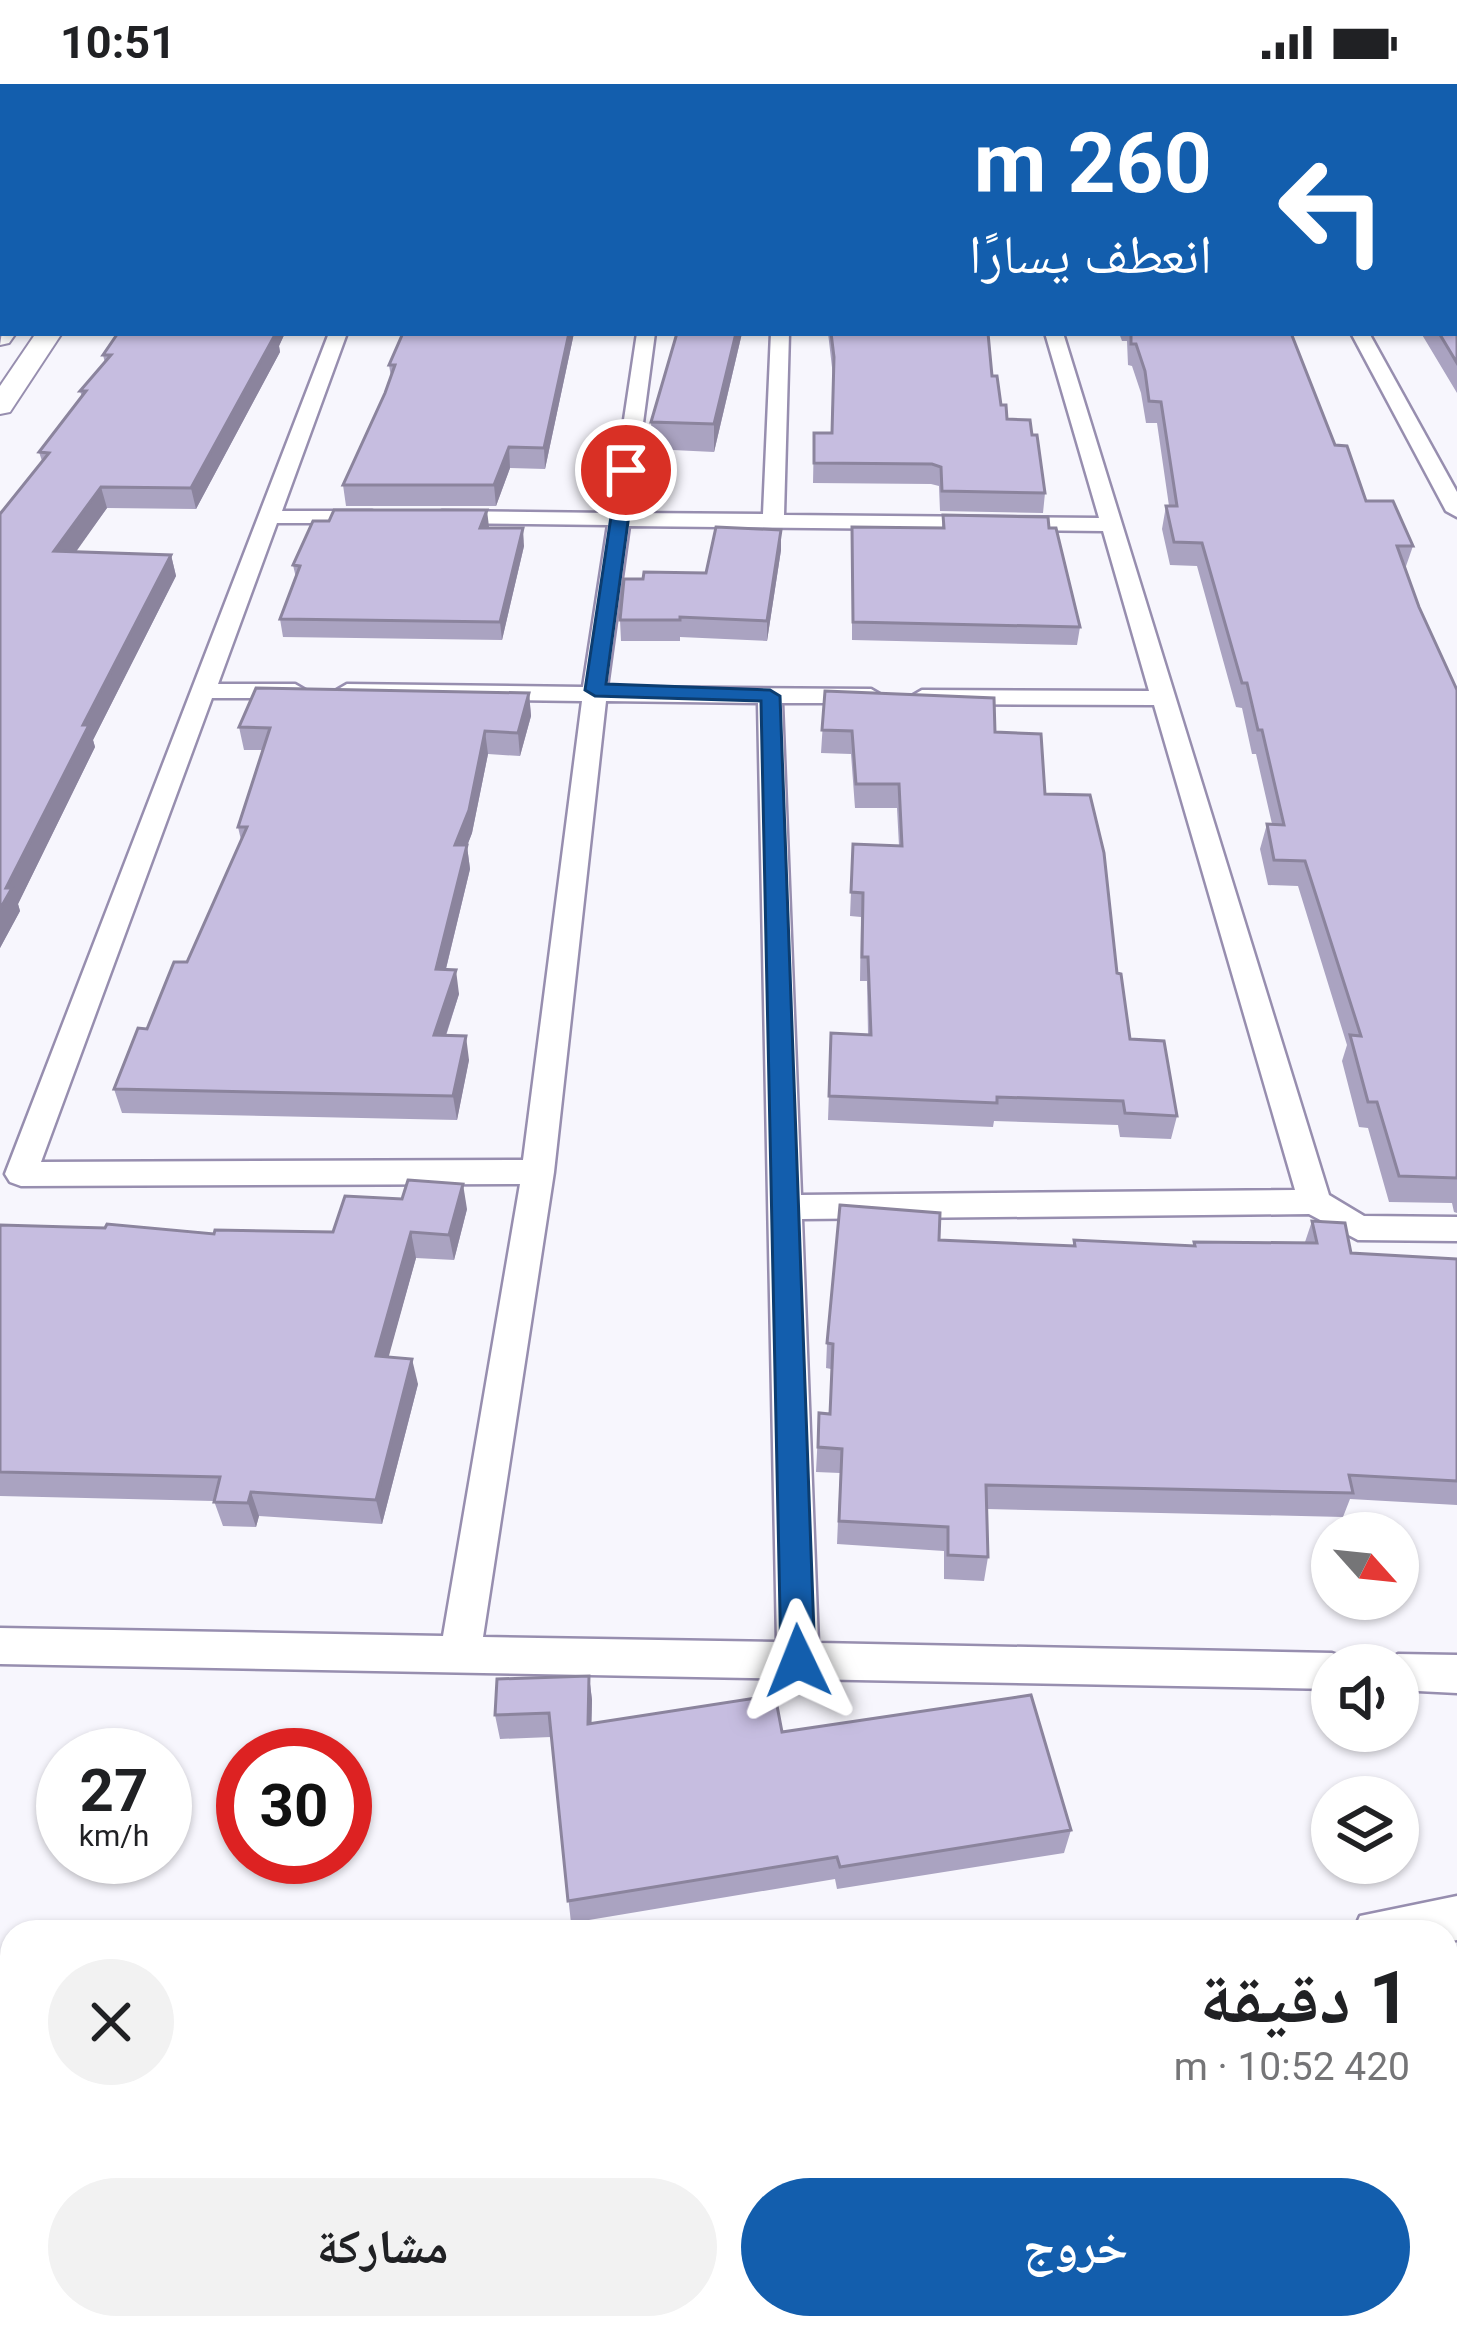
<!DOCTYPE html>
<html lang="ar">
<head>
<meta charset="utf-8">
<style>
	body { margin:0; font-family:Roboto,"Noto Naskh Arabic",sans-serif; background:#f2f2f2; color:#202124; direction:rtl; height:100vh; display:flex; flex-direction:column; font-size:45px; white-space:nowrap }
	* { box-sizing:border-box; margin:0 }
	p { font-size:39px; color:#757577 }
	.icon { flex:none; width:66px; height:66px; fill:none; stroke:currentColor; stroke-width:2; stroke-linecap:round; stroke-linejoin:round }
	.map { position:relative; flex:1; overflow:hidden; direction:ltr }
	.drawer { position:absolute; left:0px; top:1836px; width:1458px; height:420px; display:flex; flex-direction:column; background:#fff; border-radius:36px 36px 0 0; box-shadow:0 3px 9px #0004; direction:rtl }
	.drawer>* { flex:none }
	.guide { position:absolute; left:0px; top:0px; width:1458px; height:252px; box-shadow:0 3px 9px #0004; direction:rtl; background:#135ead; color:#fff; overflow:hidden }
	.needle { width:78px; rotate:117deg }
	.controls { position:absolute; left:1311px; top:1428px; display:grid; gap:24px }
	.controls a { display:grid; place-items:center; width:108px; height:108px; border-radius:50%; background:#fff; box-shadow:0 3px 9px #0004; font-size:60px }
	.speed { position:absolute; left:36px; top:1644px; display:flex; gap:24px; font-size:60px; font-weight:700; text-align:center }
	.speed>* { display:grid; place-content:center; width:156px; height:156px; border-radius:50%; background:#fff; box-shadow:0 3px 9px #0004; line-height:1 }
	.speed small { font-size:30px; font-weight:400 }
	.speed .limit { border:18px solid #d22; background:#fff; color:#111 }
	.pin { position:absolute; display:grid; place-items:center; width:102px; height:102px; color:#fff; margin:-51px; border:6px solid #fff; border-radius:50%; box-shadow:0 3px 12px #0007 }
	.me { position:absolute; width:132px; margin:-66px; rotate:358deg; stroke-linejoin:round; filter:drop-shadow(0 0 9px #0008) }
	.turn { display:flex; align-items:center; gap:42px; height:252px; padding:0 48px; font-size:54px }
	.turn .icon { width:156px; height:156px; stroke-width:2.5 }
	.turn b { display:block; font-size:84px; line-height:102px }
	.round { display:grid; place-items:center; flex:none; width:126px; height:126px; border-radius:63px; background:#f2f2f2 }
	.overview { display:flex; align-items:center; justify-content:space-between; height:204px; padding:0 48px }
	h1 { font-size:72px; font-weight:700; line-height:90px }
	.primary-button { display:flex; gap:24px; margin-top:auto; padding:24px 48px }
	.primary-button a { flex:1; height:138px; border-radius:72px; background:#135ead; color:#fff; font-size:48px; font-weight:700; line-height:138px; text-align:center }
	.primary-button a+a { background:#f2f2f2; color:#202124 }
	.status { display:flex; justify-content:space-between; align-items:center; height:84px; padding:0 60px; background:#fff; direction:ltr }
	.status svg { height:33px; fill:currentColor }
	.map>svg:first-child { display:block }
</style>
</head>
<body>
<div class="status"><b>10:51</b><svg viewBox="0 0 49 12"><path d="M0 12V9h3v3zM5 12V6h3v6zM10 12V3h3v9zM15 12V0h3v12zM26 1h20v11H26zM47 4h2v5h-2z"/></svg></div>
<div class="map">
<svg width="1457" height="2256" viewBox="0 0 1457 2256">
	<rect width="100%" height="100%" fill="#f7f6fd"/>
	<g fill="none" stroke-linecap="round" stroke-linejoin="round">
		<g stroke="#978eaf" stroke-width="5">
			<g id="street">
				<rect x="0" y="32" width="3" height="8"/>
				<path d="M329,249H347L282,427H372L383,433L372,439H277L218,600H295L307,607L295,614H212L41,1078L523,1076L582,617L347,614L335,607L347,600L583,603L608,441L442,439L431,433L442,427L610,429L637,249H655L631,429L763,430L771,249H789L784,431L1099,434L1045,249H1063L1329,1111L1364,1132L1457,1133V1157L1358,1156L1309,1130L802,1135L818,1559L1332,1569L1346,1574L1350,1581H1332V1605L0,1580V1544L443,1552L520,1100L21,1102L10,1098L5,1090ZM629,442L1103,447L1149,607L922,606L910,613L922,620L1154,621L1295,1106L801,1111L782,619H871L883,612L871,605L607,603ZM606,617L758,619L777,1558L483,1553L554,1088Z"/>
				<path d="M1351,249H1369L1457,408V433L1446,427Z"/>
				<path d="M1398,1570L1457,1571V1609L1398,1606V1581H1381Z"/>
				<path d="M1457,1812V1856L1446,1858V1848H1353L1360,1832Z"/>
				<path d="M12,2037V2085L0,2087V2039Z"/>
			</g>
		</g>
		<g stroke="#978eaf" stroke-width="4">
			<g id="secondary">
				<path d="M226,0H248L224,3Z"/>
				<path d="M3,241V249H16L9,259L0,261Z"/>
				<path d="M36,249H62L10,328L0,330V302Z"/>
			</g>
		</g>
		<g stroke="#978eaf" stroke-width="4">
			<g id="primary">
				<path d="M1202,0H1257L1259,3H1204Z"/>
				<rect x="1455" y="13" width="2" height="14"/>
			</g>
		</g>
		<g stroke="#978eaf" stroke-width="5">
			<path id="highway" d="M1406,0H1457V11L1455,3Z"/>
		</g>
		<use href="#street" fill="#fff" fill-rule="evenodd"/>
		<use href="#secondary" fill="#fff" fill-rule="evenodd"/>
		<use href="#primary" fill="#fff" fill-rule="evenodd"/>
		<use href="#highway" fill="#fff" fill-rule="evenodd"/>
	</g>
	<g fill="#aaa3c1">
		<path d="M461,0H668L664,3H487Z"/>
		<path d="M1457,27V309L1421,249H1455Z"/>
		<path d="M118,249H285L279,262L280,268L196,425L107,424L75,468L171,471L176,492L93,656L95,663L18,820L20,827L0,864V430L42,377L39,368L82,313L80,307L105,279L103,271Z"/>
		<path d="M574,249L545,385L510,384L496,422H346L343,401L385,309L391,293L389,281Z"/>
		<path d="M742,249L714,368L652,365L651,338Z"/>
		<path d="M828,249H988L992,292L1001,321L1007,335L1032,351L1045,409L1043,429L940,427L939,402L931,400L813,399L814,349H831L833,292Z"/>
		<path d="M1119,249H1291L1335,361L1366,417L1413,462L1405,485L1419,523L1457,606V1129L1454,1128L1452,1119L1389,1118L1368,1044L1359,1043L1342,977L1347,961L1298,802L1268,801L1260,765L1267,740H1272L1256,670H1252L1242,624L1236,623L1197,482L1170,481L1162,445L1166,422H1169L1157,339H1146L1141,309L1132,282L1128,281L1127,257H1122Z"/>
		<path d="M943,431L1080,543L1077,561L852,556V443L942,444Z"/>
		<path d="M488,444L524,462L502,556L283,553L280,535L296,494L293,481Z"/>
		<path d="M781,446V466L767,557L680,553V557H621L620,536L643,495L706,489Z"/>
		<path d="M825,607L995,648L1045,710L1117,889L1130,955L1177,1032L1171,1055L1120,1053L1118,1041L994,1037L993,1043L828,1036L831,949L868,950L867,897H860L861,833L850,832L853,760L899,762L897,724H855L851,670L821,669Z"/>
		<path d="M529,609L531,632L520,672L488,670L472,749L467,762L470,785L446,885L459,910L446,952L469,976L457,1036L122,1029L114,1005L147,945L187,878L241,756L238,743L263,666H244L239,643Z"/>
		<path d="M467,1125L454,1176L416,1174L388,1273L418,1300L382,1440L259,1432L256,1443L223,1442L214,1417L0,1412V1141L214,1150L333,1148Z"/>
		<path d="M1312,1137L1351,1169L1457,1175V1421L1350,1415L1343,1433L987,1425L988,1473L984,1497L944,1495V1467L837,1460L840,1389L816,1388L819,1329L830,1330L831,1285L826,1284L827,1259L939,1156L1073,1162L1074,1156L1193,1162L1194,1158H1305Z"/>
		<path d="M589,1592L592,1616L591,1640L782,1648L1071,1746L1064,1769L837,1805L835,1795L571,1839L551,1653L500,1655L495,1631Z"/>
		<path d="M12,2244H692L693,2254L684,2256H0Z"/>
		<path d="M777,2244H1446L1457,2256H780Z"/>
	</g>
	<g fill="#8b849d">
		<path d="M647,0H668L664,3H643Z"/>
		<path d="M0,153L3,164V188L0,192Z"/>
		<path d="M273,249H285L279,262L280,268L196,425L191,404Z"/>
		<path d="M569,249H574L545,385L544,364Z"/>
		<path d="M736,249H742L714,368V340Z"/>
		<path d="M509,363L510,384L496,422L494,401Z"/>
		<path d="M101,403L107,424L61,489L54,467Z"/>
		<path d="M487,426L489,443L480,444Z"/>
		<path d="M523,444L524,462L502,556L500,538Z"/>
		<path d="M781,446V466L767,557V537Z"/>
		<path d="M171,471L176,492L93,656L95,663L18,820L20,827L0,864V825L6,804L83,641Z"/>
		<path d="M529,609L531,632L520,672L518,649Z"/>
		<path d="M485,647L488,670L472,749L467,762L470,785L440,909L436,885L455,761Z"/>
		<path d="M456,886L459,910L438,975L434,951Z"/>
		<path d="M466,952L469,976L457,1036L453,1012Z"/>
		<path d="M463,1100L467,1125L454,1176L449,1151Z"/>
		<path d="M411,1148L416,1174L382,1297L376,1272Z"/>
		<path d="M412,1275L418,1300L382,1440L376,1416Z"/>
		<path d="M251,1408L259,1432L256,1443L248,1419Z"/>
		<path d="M589,1592L592,1616L591,1664L588,1640Z"/>
		<path d="M836,2244L834,2256H795Z"/>
	</g>
	<g fill="#c6bde0" stroke="#8b849d" stroke-width="3">
		<path d="M286,0H426V3H284Z"/>
		<path d="M499,0H647L643,3H497Z"/>
		<path d="M820,0H1121L1119,3H817Z"/>
		<path d="M1455,27H1457V96L1455,97L1457,102V279L1439,249H1455Z"/>
		<path d="M118,249H276L191,404L101,403L54,467L171,471L83,641H89L6,804H12L0,825V430L49,369L39,368L86,307H80L111,271H103Z"/>
		<path d="M403,249H569L544,364L509,363L494,401H343L385,309L395,281H389Z"/>
		<path d="M677,249H736L714,340L651,338Z"/>
		<path d="M831,249H988L992,292H997L1001,321H1006L1007,335L1030,336L1032,351H1037L1045,409L942,407L941,383L932,380L814,379V349H832L834,273Z"/>
		<path d="M1131,249H1291L1335,361L1347,362L1366,417H1393L1413,462H1397L1419,523L1457,606V1094L1399,1092L1377,1018H1368L1350,951L1361,952L1305,777L1274,776L1267,740L1284,741L1262,646H1258L1247,599H1242L1202,459L1174,458L1166,422H1177L1161,318L1149,317L1145,287L1136,260H1131Z"/>
		<path d="M334,426H487L480,444H523L500,538L280,535L300,482L293,481L313,437H329Z"/>
		<path d="M943,431L1048,433L1049,444H1056L1080,543L853,538L852,443L944,444Z"/>
		<path d="M716,443L781,446L767,537L680,533V536H620L624,495H643L644,488L706,489Z"/>
		<path d="M256,604L529,609L518,649L485,647L469,726L455,761H467L436,885L456,886L434,951L466,952L453,1012L114,1005L138,944L147,945L174,878H187L247,743H238L270,644L239,643Z"/>
		<path d="M825,607L994,614L995,648L1041,650L1045,710L1090,711L1104,769L1117,889L1121,890L1130,955L1164,957L1177,1032L1125,1029L1123,1017L997,1013V1019L829,1012L831,949L871,951L868,873H862L863,809L851,808L853,760L902,762L899,700H856L852,647L822,646Z"/>
		<path d="M408,1096L463,1100L449,1151L411,1148L376,1272L412,1275L376,1416L251,1408L248,1419L214,1418L220,1393L0,1388V1141L105,1144L107,1140L214,1150L215,1146L333,1148L345,1112L402,1115Z"/>
		<path d="M840,1121L940,1129L939,1156L1075,1162L1074,1156L1195,1162L1194,1158L1317,1159L1312,1137L1345,1139L1351,1169L1457,1175V1397L1349,1391L1353,1409L986,1401L988,1473L948,1471V1443L839,1437L842,1365L818,1363L819,1329L830,1330L833,1260L827,1259Z"/>
		<path d="M589,1592L588,1640L775,1611L782,1648L1031,1611L1071,1746L840,1783L837,1773L568,1817L549,1629L495,1631L497,1595Z"/>
		<path d="M1457,1933V2256H838L837,2244H1446V1934Z"/>
		<path d="M12,2228V2244H674L628,2253V2256H0V2230Z"/>
		<path d="M782,2244H836L795,2256H784Z"/>
	</g>
	<path fill="#135ead" stroke="#0c3d70" stroke-width="3" d="M626,381L635,386L606,600L770,606L780,612L815,1577L810,1588L798,1592L786,1588L781,1577L761,617L595,612L585,606L618,386Z"/>
</svg>
<div class="controls">
<a><svg class="needle" viewBox="-14 -14 28 28"><path d="M0-13l5 13h-10z" fill="#e53935"/><path d="M0 13l5-13h-10z" fill="#757577"/></svg></a>
<a><svg class="icon" aria-label="sound" viewBox="0 0 24 24"><path d="M4 9h4l5-4v14l-5-4H4zM17 9q2 3 0 6"/></svg></a>
<a><svg class="icon" aria-label="layers" viewBox="0 0 24 24"><path d="M12 4l9 5-9 5-9-5zM3 14l9 5 9-5"/></svg></a>
</div>
<div class="speed"><div>27<small>km/h</small></div><div class="limit">30</div></div>
<div class="pin" style="left:626px;top:386px;background:#d93025"><svg class="icon" aria-label="arrive" viewBox="0 0 24 24"><path d="M6 21V4h12l-3 4 3 4H6"/></svg></div>
<svg class="me" style="left:798px;top:1577px" viewBox="-20 -20 40 40"><path d="M0-17L14 15 0 8-14 15z" fill="#135ead" stroke="#fff" stroke-width="4"/></svg>
<div class="guide">
<div class="turn"><svg class="icon" aria-label="left" viewBox="0 0 24 24"><path d="M17 20v-9H6M10 6l-5 5 5 5"/></svg><div><b>260 m</b>انعطف يسارًا</div></div>
</div>
<section class="drawer">
<div class="overview"><div><h1>1 دقيقة</h1><p>420 m · 10:52</p></div><a class="round"><svg class="icon" aria-label="close" viewBox="0 0 24 24"><path d="M6 6l12 12M18 6L6 18"/></svg></a></div>
<div class="primary-button"><a>خروج</a><a>مشاركة</a></div>
</section>
</div>
</body>
</html>
